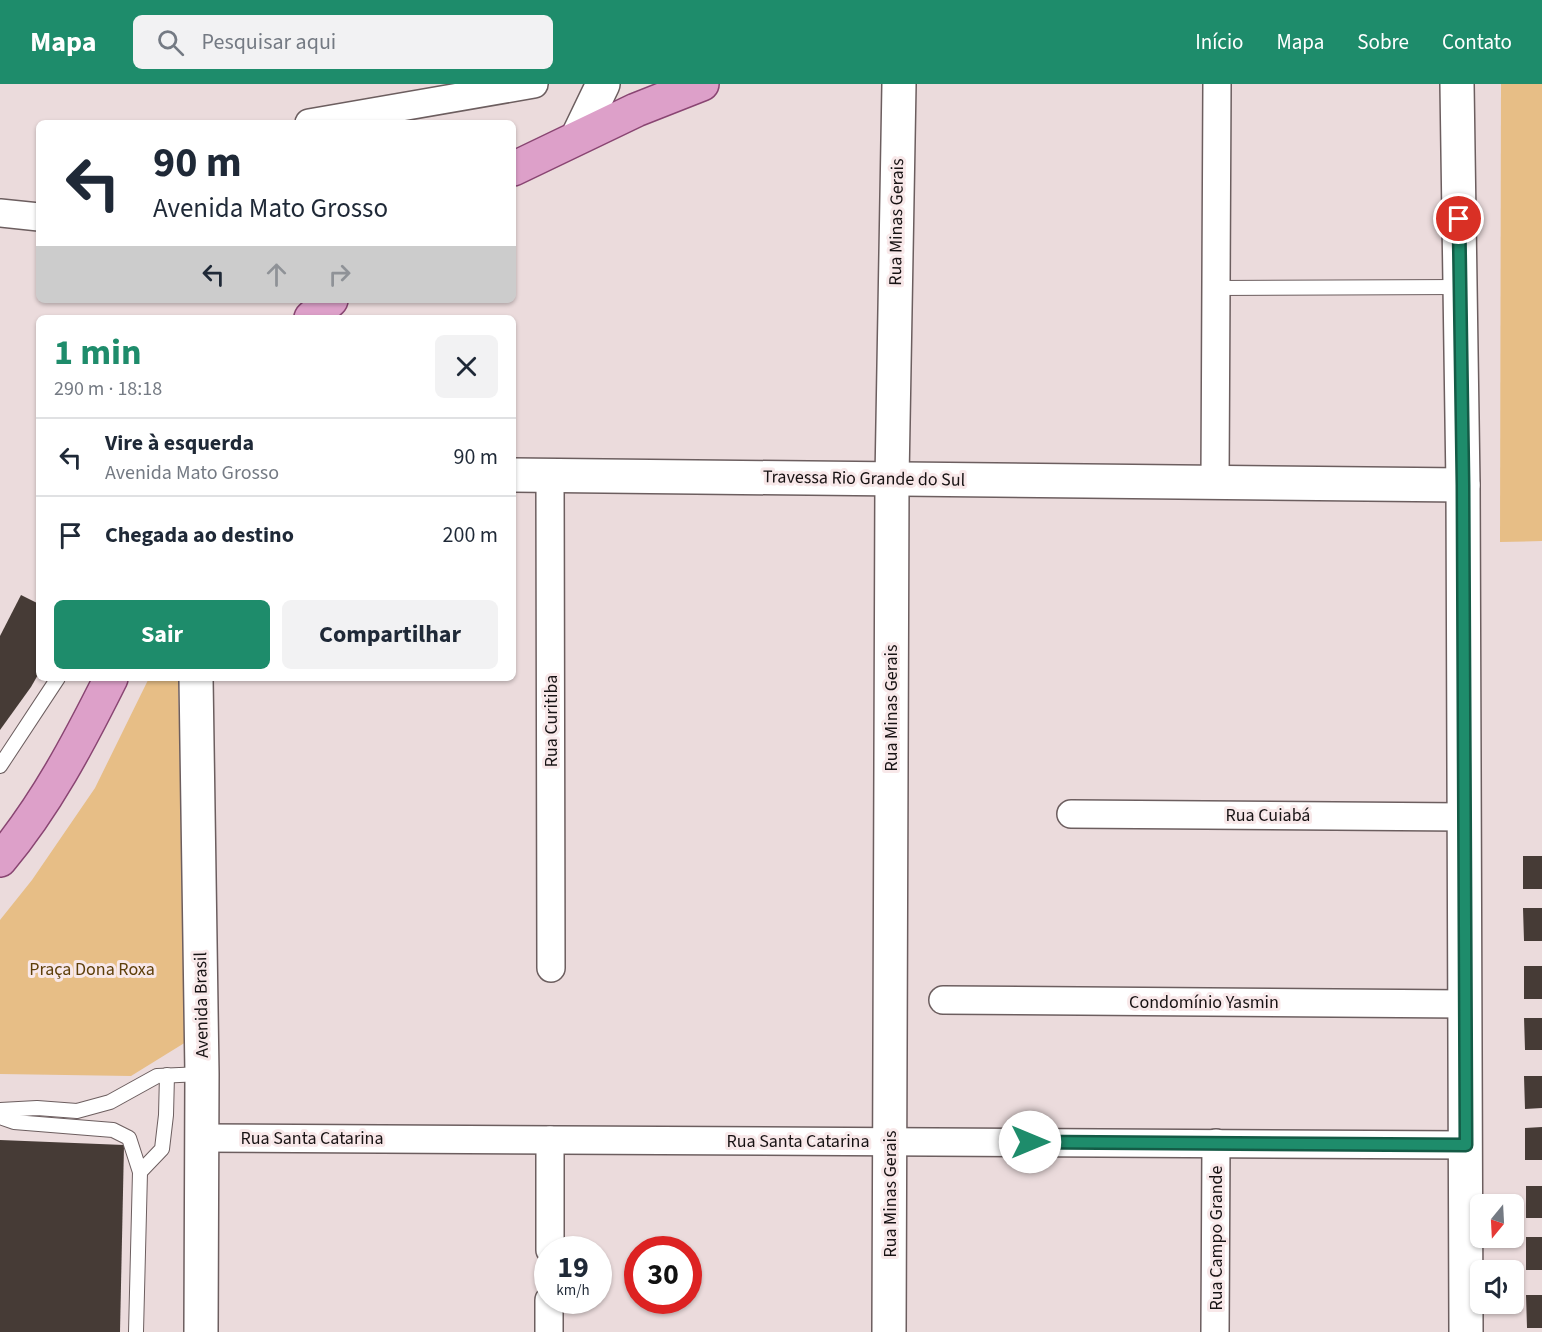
<!DOCTYPE html>
<html lang="pt">
<head>
<meta charset="utf-8">
<style>
	body { margin:0; font-family:"Source Sans 3",sans-serif; background:#f2f2f3; color:#1f2937; height:100vh; display:flex; flex-direction:column; font-size:22px; white-space:nowrap }
	* { box-sizing:border-box; margin:0 }
	p { font-size:20px; color:#747a83 }
	.icon { flex:none; width:33px; height:33px; fill:none; stroke:currentColor; stroke-width:2; stroke-linecap:round; stroke-linejoin:round }
	.map { position:relative; flex:1; overflow:hidden }
	.details { position:absolute; left:36px; top:231px; width:480px; height:366px; display:flex; flex-direction:column; background:#fff; border-radius:9px; box-shadow:0 2px 4px #0004 }
	.details>* { flex:none }
	.banner { position:absolute; left:36px; top:36px; width:480px; height:183px; border-radius:9px; box-shadow:0 2px 4px #0004; background:#fff; color:#1f2937; overflow:hidden }
	.needle { width:39px; rotate:198deg }
	.controls { position:absolute; left:1470px; top:1110px; display:grid; gap:12px }
	.controls a { display:grid; place-items:center; width:54px; height:54px; border-radius:9px; background:#fff; box-shadow:0 2px 4px #0004; font-size:30px }
	.speed { position:absolute; left:534px; top:1152px; display:flex; gap:12px; font-size:30px; font-weight:700; text-align:center }
	.speed>* { display:grid; place-content:center; width:78px; height:78px; border-radius:50%; background:#fff; box-shadow:0 2px 4px #0004; line-height:1 }
	.speed small { font-size:15px; font-weight:400 }
	.speed .limit { border:9px solid #d22; background:#fff; color:#111 }
	.pin { position:absolute; display:grid; place-items:center; width:51px; height:51px; color:#fff; margin:-26px; border:3px solid #fff; border-radius:50%; box-shadow:0 2px 6px #0007 }
	.me { position:absolute; width:66px; margin:-33px; rotate:90deg; stroke-linejoin:round; filter:drop-shadow(0 0 4px #0008) }
	.turn { display:flex; align-items:center; gap:21px; height:126px; padding:0 18px; font-size:27px }
	.turn .icon { width:78px; height:78px; stroke-width:2.5 }
	.turn b { display:block; font-size:42px; line-height:51px }
	.lanes { display:flex; align-items:center; height:57px; padding:0 18px; background:#0003; justify-content:center; gap:30px; direction:ltr }
	.lanes .off { opacity:.35 }
	.round { display:grid; place-items:center; flex:none; width:63px; height:63px; border-radius:9px; background:#f2f2f3 }
	.summary { display:flex; align-items:center; justify-content:space-between; height:102px; padding:0 18px }
	h1 { font-size:36px; font-weight:700; line-height:45px; color:#1e8c6b }
	.primary-button { display:flex; gap:12px; margin-top:auto; padding:12px 18px }
	.primary-button a { flex:1; height:69px; border-radius:9px; background:#1e8c6b; color:#fff; font-size:24px; font-weight:700; line-height:69px; text-align:center }
	.primary-button a+a { background:#f2f2f3; color:#1f2937 }
	ul { padding:0; list-style:none }
	li { display:flex; align-items:center; gap:18px; height:78px; padding:0 18px; border-top:2px solid #e0e1e3 }
	li div { flex:1 }
	li b { display:block; font-size:22px }
	li em { font-style:normal }
	header { display:flex; align-items:center; gap:36px; box-sizing:border-box; height:84px; padding:0 30px; background:#1e8c6b; color:#fff }
	header strong { font-size:28px }
	nav { display:flex; gap:33px; margin-inline-start:auto; font-size:21px }
	.search { width:420px; height:54px; background:#f2f2f3; display:flex; align-items:center; gap:15px; box-sizing:border-box; padding:0 21px; border-radius:9px; color:#747a83; font-size:22px }
	.map>svg:first-child { display:block }
</style>
</head>
<body>
<header>
<strong>Mapa</strong>
<div class="search"><svg class="icon" aria-label="search" viewBox="0 0 24 24"><circle cx="10" cy="10" r="6"/><path d="M15 15l6 6"/></svg>Pesquisar aqui</div>
<nav><a>Início</a><a>Mapa</a><a>Sobre</a><a>Contato</a></nav>
</header>
<div class="map">
<svg width="1542" height="1248" viewBox="0 0 1542 1248">
	<rect width="100%" height="100%" fill="#ebdbdc"/>
	<g fill="#e7be86">
		<path d="M1501,0H1542V457L1500,458Z"/>
		<path d="M149,594H178L186,958L131,992L0,990V836L32,796L95,704Z"/>
	</g>
	<g fill="#463b36">
		<path d="M21,511L39,520V589L31,603L0,646V552Z"/>
		<rect x="1523" y="772" width="19" height="33"/>
		<path d="M1523,824H1542V857H1524Z"/>
		<rect x="1524" y="882" width="18" height="33"/>
		<path d="M1524,934H1542V966H1525Z"/>
		<path d="M1524,992H1542V1024L1525,1025Z"/>
		<path d="M1542,1043V1076H1525V1044Z"/>
		<path d="M0,1056L124,1061L120,1248H0Z"/>
		<rect x="1526" y="1102" width="16" height="32"/>
		<rect x="1526" y="1153" width="16" height="33"/>
		<path d="M1526,1211H1542V1244H1527Z"/>
	</g>
	<g fill="none" stroke-linecap="round" stroke-linejoin="round">
		<g stroke="#6c5e5f" stroke-width="16">
			<g id="service">
				<path d="M1216,204L1461,203"/>
				<path d="M0,682L58,594"/>
				<path d="M0,1026L37,1024L77,1027L110,1018L157,992L202,990"/>
				<path d="M0,1033L14,1038L113,1046L129,1054L140,1088L136,1248"/>
				<path d="M140,1088L162,1065L166,1031L167,991"/>
			</g>
		</g>
		<g stroke="#6c5e5f" stroke-width="30">
			<g id="minor">
				<path d="M309,39L534,0"/>
				<path d="M0,129L39,133"/>
				<path d="M550,391L551,884"/>
				<path d="M1215,398L1217,0"/>
				<path d="M1071,730L1464,733"/>
				<path d="M943,916L1465,920"/>
				<path d="M202,1054L1466,1061"/>
				<path d="M550,1166V1056"/>
				<path d="M549,1248V1216"/>
				<path d="M1215,1248L1216,1059"/>
			</g>
		</g>
		<g stroke="#6c5e5f" stroke-width="36">
			<path id="tertiary" d="M889,1248L892,395L899,0"/>
		</g>
		<g stroke="#6c5e5f" stroke-width="36">
			<g id="secondary">
				<path d="M1457,0L1463,401L1466,1248"/>
				<path d="M578,52L603,0"/>
				<path d="M513,391L1463,401"/>
				<path d="M196,594L202,990L201,1248"/>
			</g>
		</g>
		<g stroke="#894572" stroke-width="36">
			<g id="primary">
				<path d="M513,85L636,26L702,0"/>
				<path d="M311,234L331,216"/>
				<path d="M0,776C46,721 79,658 111,594"/>
			</g>
		</g>
		<use href="#service" stroke="#fff" stroke-width="14"/>
		<use href="#minor" stroke="#fff" stroke-width="27"/>
		<use href="#tertiary" stroke="#fff" stroke-width="33"/>
		<use href="#secondary" stroke="#fff" stroke-width="33"/>
		<use href="#primary" stroke="#dda0c9" stroke-width="33"/>
	</g>
	<g fill="none" stroke-linecap="round" stroke-linejoin="round">
		<g stroke="#145b46" stroke-width="15">
			<path id="route" d="M1030,1058L1466,1061L1463,401L1459,135"/>
		</g>
		<use href="#route" stroke="#1e8c6b" stroke-width="10"/>
	</g>
	<g text-anchor="middle" stroke-width="6" stroke-linejoin="round" paint-order="stroke">
		<g font-size="18" fill="#171213" stroke="#f8e8e9">
			<text transform="translate(896 138) rotate(-89)" y="6">Rua Minas Gerais</text>
			<text transform="translate(864 394) rotate(1)" y="6">Travessa Rio Grande do Sul</text>
			<text transform="translate(891 624) rotate(-90)" y="6">Rua Minas Gerais</text>
			<text transform="translate(551 637) rotate(-90)" y="6">Rua Curitiba</text>
			<text x="1268" y="737">Rua Cuiabá</text>
			<text x="1204" y="924">Condomínio Yasmin</text>
			<text transform="translate(201 921) rotate(-91)" y="6">Avenida Brasil</text>
			<text x="312" y="1060">Rua Santa Catarina</text>
			<text x="798" y="1063">Rua Santa Catarina</text>
			<text transform="translate(890 1110) rotate(-90)" y="6">Rua Minas Gerais</text>
			<text transform="translate(1216 1154) rotate(-90)" y="6">Rua Campo Grande</text>
		</g>
		<g font-size="18" fill="#5d3e09" stroke="#f8e8e9">
			<text x="92" y="891">Praça Dona Roxa</text>
		</g>
	</g>
</svg>
<div class="controls">
<a><svg class="needle" viewBox="-14 -14 28 28"><path d="M0-13l5 13h-10z" fill="#e53935"/><path d="M0 13l5-13h-10z" fill="#747a83"/></svg></a>
<a><svg class="icon" aria-label="sound" viewBox="0 0 24 24"><path d="M4 9h4l5-4v14l-5-4H4zM17 9q2 3 0 6"/></svg></a>
</div>
<div class="speed"><div>19<small>km/h</small></div><div class="limit">30</div></div>
<div class="pin" style="left:1459px;top:135px;background:#d93025"><svg class="icon" aria-label="arrive" viewBox="0 0 24 24"><path d="M6 21V4h12l-3 4 3 4H6"/></svg></div>
<svg class="me" style="left:1030px;top:1058px" viewBox="-20 -20 40 40"><circle r="19" fill="#fff"/><path d="M0-13L10 11 0 6-10 11z" fill="#1e8c6b"/></svg>
<div class="banner">
<div class="turn"><svg class="icon" aria-label="left" viewBox="0 0 24 24"><path d="M17 20v-9H6M10 6l-5 5 5 5"/></svg><div><b>90 m</b>Avenida Mato Grosso</div></div>
<div class="lanes"><svg class="icon" aria-label="left" viewBox="0 0 24 24"><path d="M17 20v-9H6M10 6l-5 5 5 5"/></svg><svg class="icon off" aria-label="ahead" viewBox="0 0 24 24"><path d="M12 20V5M6 11l6-6 6 6"/></svg><svg class="icon off" aria-label="right" viewBox="0 0 24 24"><path d="M7 20v-9h11M14 6l5 5-5 5"/></svg></div>
</div>
<section class="details">
<div class="summary"><div><h1>1 min</h1><p>290 m · 18:18</p></div><a class="round"><svg class="icon" aria-label="close" viewBox="0 0 24 24"><path d="M6 6l12 12M18 6L6 18"/></svg></a></div>
<ul>
<li><svg class="icon" aria-label="left" viewBox="0 0 24 24"><path d="M17 20v-9H6M10 6l-5 5 5 5"/></svg><div><b>Vire à esquerda</b><p>Avenida Mato Grosso</p></div><em>90 m</em></li>
<li><svg class="icon" aria-label="arrive" viewBox="0 0 24 24"><path d="M6 21V4h12l-3 4 3 4H6"/></svg><div><b>Chegada ao destino</b></div><em>200 m</em></li>
</ul>
<div class="primary-button"><a>Sair</a><a>Compartilhar</a></div>
</section>
</div>
</body>
</html>
